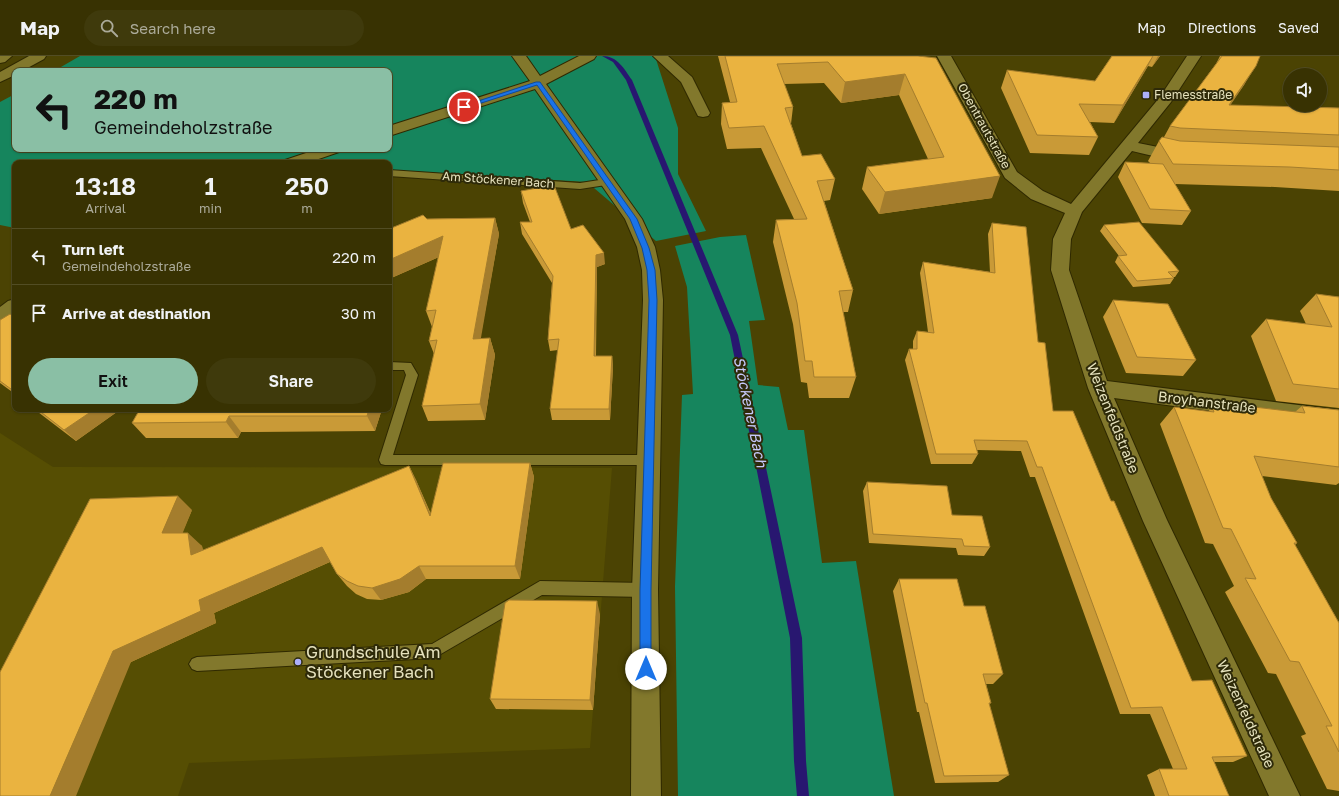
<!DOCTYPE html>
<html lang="en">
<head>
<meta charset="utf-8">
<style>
	body { margin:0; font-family:"Golos Text",sans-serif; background:#3f3a0c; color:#f1f3f6; height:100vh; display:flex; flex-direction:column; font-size:15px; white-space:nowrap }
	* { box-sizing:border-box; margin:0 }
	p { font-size:13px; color:#abaa99 }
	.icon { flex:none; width:22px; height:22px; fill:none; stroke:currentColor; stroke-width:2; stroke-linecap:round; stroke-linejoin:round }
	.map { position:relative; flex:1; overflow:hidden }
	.details { position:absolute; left:12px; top:104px; width:380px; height:252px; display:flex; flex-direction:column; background:#383202; border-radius:8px; box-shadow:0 1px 3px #0004,0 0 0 1px #524d24 }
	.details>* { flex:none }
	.hud { position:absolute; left:12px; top:12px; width:380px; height:84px; border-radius:8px; box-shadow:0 1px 3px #0004,0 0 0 1px #524d24; background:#8abfa5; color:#111; overflow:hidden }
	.fabs { position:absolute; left:1283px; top:12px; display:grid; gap:8px }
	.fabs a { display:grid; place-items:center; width:44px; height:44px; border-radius:50%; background:#383202; box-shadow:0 1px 3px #0004,0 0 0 1px #524d24; font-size:20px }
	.pin { position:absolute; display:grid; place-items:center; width:34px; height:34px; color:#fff; margin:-17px; border:2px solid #fff; border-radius:50%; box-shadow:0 1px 4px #0007 }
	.me { position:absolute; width:44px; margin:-22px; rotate:0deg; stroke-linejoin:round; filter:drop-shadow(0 0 3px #0008) }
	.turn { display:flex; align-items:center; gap:14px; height:84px; padding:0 16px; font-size:18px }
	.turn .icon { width:52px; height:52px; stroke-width:2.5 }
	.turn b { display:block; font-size:28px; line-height:34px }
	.eta { display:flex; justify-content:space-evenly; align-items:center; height:68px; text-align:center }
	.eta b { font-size:24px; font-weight:600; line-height:28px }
	.action { display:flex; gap:8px; margin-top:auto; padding:8px 16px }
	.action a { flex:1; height:46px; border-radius:24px; background:#8abfa5; color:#111; font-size:16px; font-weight:600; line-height:46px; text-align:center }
	.action a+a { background:#3f3a0c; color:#f1f3f6 }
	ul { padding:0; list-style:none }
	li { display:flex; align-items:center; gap:12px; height:56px; padding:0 16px; border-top:1px solid #524d24 }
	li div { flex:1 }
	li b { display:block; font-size:15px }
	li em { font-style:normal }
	header { display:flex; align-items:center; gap:24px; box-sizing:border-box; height:56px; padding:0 20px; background:#383202; border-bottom:1px solid #524d24 }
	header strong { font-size:19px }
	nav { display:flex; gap:22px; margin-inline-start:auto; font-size:14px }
	.search { width:280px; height:36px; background:#3f3a0c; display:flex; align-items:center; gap:10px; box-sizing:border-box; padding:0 14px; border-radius:22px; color:#abaa99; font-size:15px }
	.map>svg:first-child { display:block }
</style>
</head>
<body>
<header>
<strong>Map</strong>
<div class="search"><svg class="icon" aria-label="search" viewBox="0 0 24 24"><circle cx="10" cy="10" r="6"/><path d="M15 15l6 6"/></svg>Search here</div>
<nav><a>Map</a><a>Directions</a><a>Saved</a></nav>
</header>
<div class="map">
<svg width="1339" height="740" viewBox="0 0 1339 740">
	<rect width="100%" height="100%" fill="#4b4303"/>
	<path fill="#564e03" d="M0,377L53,411L612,412L590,692L189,707L178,740H0Z"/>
	<g fill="#16855d">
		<path d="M80,0H655L678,72V118L706,175L656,185L587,126L389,114V107H15V172L0,169V46L15,38V93H389V15H54Z"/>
		<path d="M746,179L765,264L749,265L758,329L779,331L788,374H804L822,507L856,505L894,740H678L675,531L682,339L693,338L687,231L675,190L720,181Z"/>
	</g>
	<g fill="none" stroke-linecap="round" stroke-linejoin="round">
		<path fill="#281770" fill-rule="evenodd" d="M602,0C618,0 624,13 632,24L738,279L802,582L806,705L809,740H797L794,705L790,582L730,279L626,24L613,6Z"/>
		<g stroke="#2f2900" stroke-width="2">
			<g id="service">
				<path d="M389,114L580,127L606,123L610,126L606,129L580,133L389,120Z"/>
				<path d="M389,306L411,307L418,319L393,399H649L653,400L655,404L653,408L649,409H385L381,408L379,404L406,319L404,314H389Z"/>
				<path d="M540,525L645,527L650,529L652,534L650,539L645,541L542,539L434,602L197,615L192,613L189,608L192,603L197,601L432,588Z"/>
			</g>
		</g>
		<g stroke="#2f2900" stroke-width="2">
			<g id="minor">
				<path d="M512,0H526L540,20L579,0H596L594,3L546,28L642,163L655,191L660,214L663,244L658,534L661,740H631L632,534L643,244L642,214L637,191L625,163L535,33L389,80V70L530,25Z"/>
				<path d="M653,0H668L692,21L710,57L708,60L703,61L698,60L681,26Z"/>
				<path d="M937,0H951L1017,116L1043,135L1071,148L1160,41L1187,0H1201L1171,46L1138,87L1168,93L1190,95L1192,98L1190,101C1171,106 1150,99 1132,95L1082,156L1071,183L1069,214L1107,325L1339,354V372L1114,342L1167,464L1300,740H1269L1143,465L1088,332L1051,214L1053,183L1065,157L1031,143L1005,122Z"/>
				<path d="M318,93H342L339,96L307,107H283L285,104Z"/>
				<path d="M15,243V260L7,266L0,268V251L8,245Z"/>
			</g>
		</g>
		<g stroke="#2f2900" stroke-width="2">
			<g id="secondary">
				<path d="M0,0H12L5,6L0,7Z"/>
				<path d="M29,0H46L44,3L22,15H15V19L0,26V16Z"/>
			</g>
		</g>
		<use href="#service" fill="#82782c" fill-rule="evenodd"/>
		<use href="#minor" fill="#82782c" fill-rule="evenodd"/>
		<use href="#secondary" fill="#82782c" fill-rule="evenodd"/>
	</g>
	<g fill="#c99a37">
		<path d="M718,0H918L992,142L879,158L862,133L867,111L928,103L899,39L841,47L824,27L784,28L793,51L791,68L802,100L835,123L830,144L824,145L853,234L848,256H843L856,321L849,342H809L807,327L801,326L793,268L773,186L776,164L794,163L761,92L727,93L721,68L722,47L730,46Z"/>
		<path d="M1112,0H1160L1152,11L1148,10L1114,67L1090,66L1098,81L1089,99L1030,97L1001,32L1007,14L1095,25Z"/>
		<path d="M1220,0H1260L1244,29L1230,49L1339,52V135L1275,131L1175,128L1191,155L1182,169L1142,167L1118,121L1125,106L1150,107L1148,105L1159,85L1164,81L1170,70L1216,8Z"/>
		<path d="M521,135L571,173L605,208L597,211L596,300H612L613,311L610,364H552L550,353L558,294L550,295L548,284L552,227L522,178L520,166H530L523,147Z"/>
		<path d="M495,162L499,178L480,283L490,282L495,299L485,364L428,365L422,350L434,298L429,285L432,271L426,255L439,201L389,223V173L427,163Z"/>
		<path d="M992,167L1038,286L1053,355L1111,445L1192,625L1247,700L1233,706H1214L1229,740H1155L1147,719L1159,713H1173L1150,658H1120L1035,421H1030L1021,395L977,394L978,398L972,408H931L905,304L909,293H913V285L917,275L928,276L920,217L923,206L990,216L988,178Z"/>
		<path d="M1104,169L1179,215L1175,221H1173L1174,222L1170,228L1133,231L1115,206L1118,200H1119L1100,175Z"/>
		<path d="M1316,238L1339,241V352L1276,345L1251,280L1266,263L1306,268L1300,255Z"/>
		<path d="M1113,244L1196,304L1183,320L1126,317L1103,261Z"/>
		<path d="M15,261V338L0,327V264Z"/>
		<path d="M1302,350L1339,354V427L1336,429L1262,420L1271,442L1297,487L1295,489L1339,567V735L1327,733L1301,680L1306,678L1276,618L1268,617L1225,536L1234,530L1213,488L1205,487L1160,368L1174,351L1208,356L1212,351L1250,356L1254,351L1295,356Z"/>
		<path d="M34,353H121L76,385Z"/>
		<path d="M140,353H382L375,375L241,376L238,382H146L132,367Z"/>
		<path d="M530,407L534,421L520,523H426L409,536L381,544L367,543L356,538L347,530L337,518L330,506L214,557L216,567L131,606L0,740L192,454L182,477L202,490L203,495L409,410L416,424L431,458Z"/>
		<path d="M867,426L952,459L990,491L984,500L958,499L956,492L869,487L863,435Z"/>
		<path d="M899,523L964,550L1003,618L993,628H986L991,647L989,648L1009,719L998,726L935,727L919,656H917L893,535Z"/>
		<path d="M600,558L593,654L496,653L490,643Z"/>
	</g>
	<g fill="#a47d2d">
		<path d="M1153,0L1148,10L1114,67L1123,49Z"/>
		<path d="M1158,0H1160L1152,11Z"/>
		<path d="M1256,10L1244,29L1217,69L1229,49Z"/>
		<path d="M905,18L899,39L841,47L845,26Z"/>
		<path d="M1000,120L992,142L879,158L885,136Z"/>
		<path d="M495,162L499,178L478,299L473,283Z"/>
		<path d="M443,180L448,197L389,223V204Z"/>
		<path d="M604,197L605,208L597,211L595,311L594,300L596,199Z"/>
		<path d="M490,282L495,299L485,364L480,348Z"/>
		<path d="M612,300L613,311L610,364L609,353Z"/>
		<path d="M95,353H121L76,385L64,374Z"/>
		<path d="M369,353H382L375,375L367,360Z"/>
		<path d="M229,360L241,376L238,382L226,366Z"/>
		<path d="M530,407L534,421L520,523L515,510Z"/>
		<path d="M409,410L416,424L437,474L430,460Z"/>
		<path d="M178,440L192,454L177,491L162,477Z"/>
		<path d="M188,477L202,490L206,512L191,499Z"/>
		<path d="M322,491L332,505L214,557L216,567L131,606L76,740H50L113,595L199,544Z"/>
		<path d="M419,510L426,523L409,536L381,544L372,532Z"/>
		<path d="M597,545L600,558L593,654L590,644Z"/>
	</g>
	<g fill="#eab340" stroke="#a47d2d">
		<path d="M725,0H918L936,2L1000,120L885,136L867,111L944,101L905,18L845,26L828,6L777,8L793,51L785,52L802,100L821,98L835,123L817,125L853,234L839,235L856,321H814L812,305H805L797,247L776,164L807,163L764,70L729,72L722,47L737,46Z"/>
		<path d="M1112,0H1153L1123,49L1079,48L1098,81L1037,79L1007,14L1095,25Z"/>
		<path d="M1222,0H1260L1256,10L1229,49L1339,52V79L1180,72L1170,70Z"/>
		<path d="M1162,81L1180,85L1339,91V114L1290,111L1173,108L1159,85Z"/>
		<path d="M1125,106L1163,108L1191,155L1150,153Z"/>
		<path d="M554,129L571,173L583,169L604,197L596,199L594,300H612L609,353H550L559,283L548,284L553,220L520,166H532L521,135Z"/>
		<path d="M423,159L427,163L495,162L473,283L490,282L480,348L422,350L437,284L429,285L436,254L426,255L443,180L389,204V173Z"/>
		<path d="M1139,166L1179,215L1168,216L1174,222L1137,225L1118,200L1127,199L1104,169Z"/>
		<path d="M992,167L1026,171L1038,286L1045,287L1053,355H1073L1111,445H1114L1192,625L1212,624L1247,700L1212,701L1229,740H1169L1159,713H1187L1162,651L1131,652L1042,411H1037L1027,385L974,384L978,398H936L909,293H917V275L934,277L923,206L995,217Z"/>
		<path d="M1316,238L1339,241V333L1293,328L1266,263L1332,271Z"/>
		<path d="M1113,244L1168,248L1196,304L1137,301Z"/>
		<path d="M10,258L15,261V336L0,325V264Z"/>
		<path d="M1302,350L1339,354V411L1254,400L1271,442L1297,487H1294L1339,567V696L1326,670H1332L1299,606L1290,605L1245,522L1256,523L1231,473L1223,472L1174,351L1214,356L1212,351L1257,357L1254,351L1305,357Z"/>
		<path d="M37,353H95L64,374Z"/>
		<path d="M140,353H369L367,360H229L226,366L132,367Z"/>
		<path d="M443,407H530L515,510H419L400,523L372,532L358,530L347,525L337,518L322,491L199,544L201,555L113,595L50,740H0V616L90,443L178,440L162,477H188L191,499L409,410L430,460Z"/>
		<path d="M867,426L947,430L952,459L982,460L990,491L964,490L962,483L873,478Z"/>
		<path d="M899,523H957L964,550H985L1003,618H983L991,647H989L1009,719L944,720L927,647H925Z"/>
		<path d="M509,544L597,545L590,644L490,643L505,547Z"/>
	</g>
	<path fill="#1a73e8" stroke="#114b97" d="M536,26H540L637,163L649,192L655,214L657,244L651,534V613L650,617L646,619L641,617L640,613V534L649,244L647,214L642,192L630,163L537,29L466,52L460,51Z"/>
	<g fill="#acaffb" stroke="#2e2a09" stroke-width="1.5">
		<rect x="1142" y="35" width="8" height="8" rx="2"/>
		<circle cx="298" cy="606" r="4"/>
	</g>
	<g text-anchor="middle" stroke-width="4" stroke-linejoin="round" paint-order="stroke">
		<g font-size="12" fill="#e6e2bd" stroke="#2e2a09" text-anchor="start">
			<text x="1154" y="43">Flemesstraße</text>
		</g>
		<g font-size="12" fill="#e6e2bd" stroke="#2e2a09">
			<text transform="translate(984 70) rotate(61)" y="4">Obentrautstraße</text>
			<text transform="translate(498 124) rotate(4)" y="4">Am Stöckener Bach</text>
		</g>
		<g font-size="14" fill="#e6e2bd" stroke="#2e2a09">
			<text transform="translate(1207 346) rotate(7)" y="5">Broyhanstraße</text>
			<text transform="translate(1113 362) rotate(68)" y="5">Weizenfeldstraße</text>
			<text transform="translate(1246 658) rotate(65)" y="5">Weizenfeldstraße</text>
		</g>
		<g font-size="15" font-style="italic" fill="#c6c8fa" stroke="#2e2a09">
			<text transform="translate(750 356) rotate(78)" y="5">Stöckener Bach</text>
		</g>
		<g font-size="17" fill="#e6e2bd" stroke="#2e2a09" text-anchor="start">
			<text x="306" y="602">Grundschule Am<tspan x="306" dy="20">Stöckener Bach</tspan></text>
		</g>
	</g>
</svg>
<div class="fabs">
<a><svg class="icon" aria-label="sound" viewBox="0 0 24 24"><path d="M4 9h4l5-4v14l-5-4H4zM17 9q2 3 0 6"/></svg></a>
</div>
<div class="pin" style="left:464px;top:51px;background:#d93025"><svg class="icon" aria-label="arrive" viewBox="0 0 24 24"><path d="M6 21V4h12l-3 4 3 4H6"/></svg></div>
<svg class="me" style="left:646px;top:613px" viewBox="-20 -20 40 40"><circle r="19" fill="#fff"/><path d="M0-13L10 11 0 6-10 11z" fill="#1a73e8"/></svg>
<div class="hud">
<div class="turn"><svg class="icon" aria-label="left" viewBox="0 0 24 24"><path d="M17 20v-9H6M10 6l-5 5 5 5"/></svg><div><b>220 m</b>Gemeindeholzstraße</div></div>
</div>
<section class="details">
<div class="eta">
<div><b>13:18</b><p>Arrival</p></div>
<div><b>1</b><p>min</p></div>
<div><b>250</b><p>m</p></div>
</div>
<ul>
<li><svg class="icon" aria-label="left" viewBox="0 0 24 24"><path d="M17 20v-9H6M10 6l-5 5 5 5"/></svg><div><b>Turn left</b><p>Gemeindeholzstraße</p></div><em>220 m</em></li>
<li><svg class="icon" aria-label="arrive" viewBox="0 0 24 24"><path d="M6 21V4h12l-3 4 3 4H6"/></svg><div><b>Arrive at destination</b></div><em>30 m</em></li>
</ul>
<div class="action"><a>Exit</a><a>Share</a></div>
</section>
</div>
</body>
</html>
